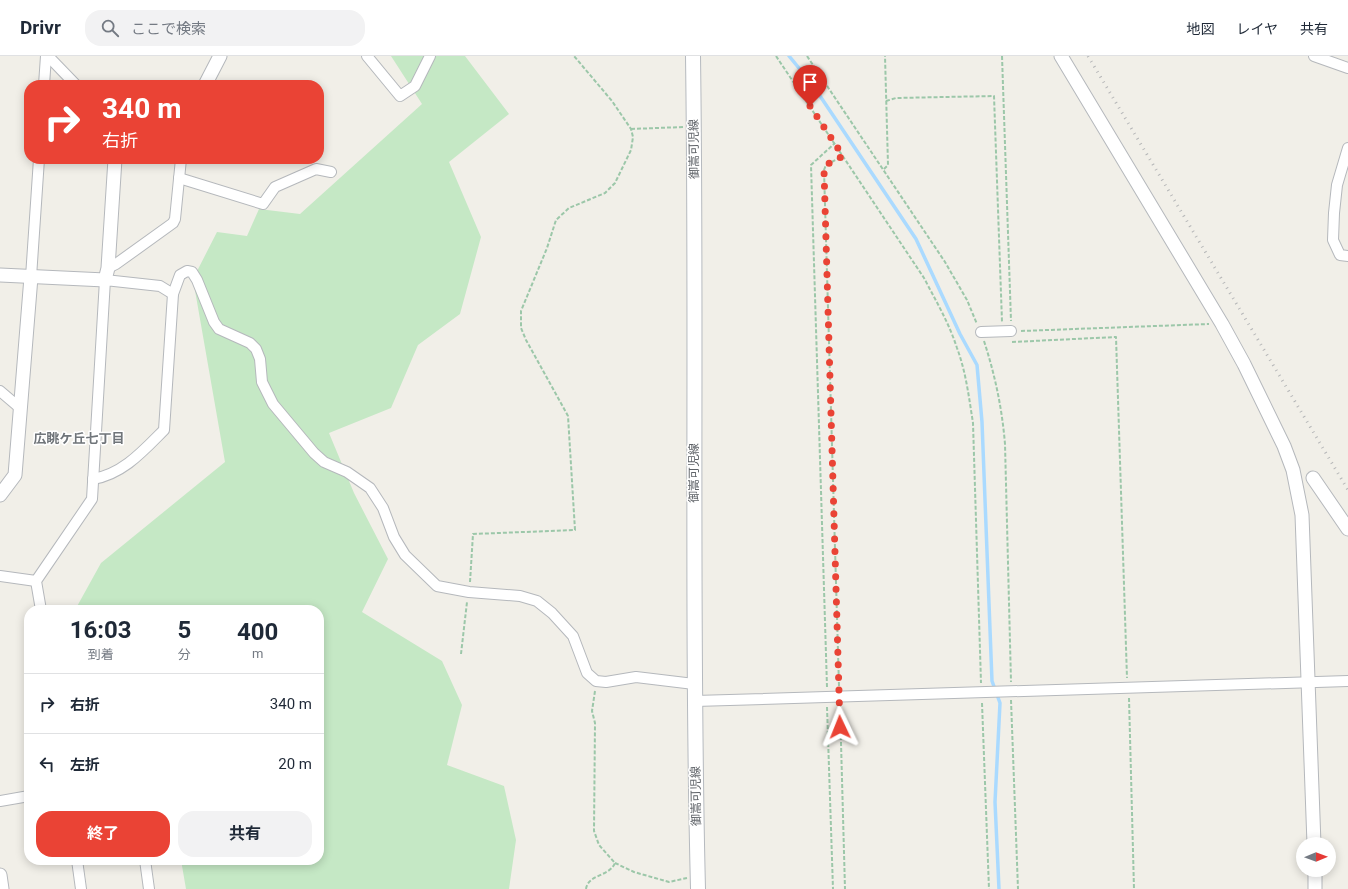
<!DOCTYPE html>
<html lang="ja">
<head>
<meta charset="utf-8">
<style>
	body { margin:0; font-family:Roboto,"Noto Sans JP",sans-serif; background:#f2f2f3; color:#1f2937; height:100vh; display:flex; flex-direction:column; font-size:15px; white-space:nowrap }
	* { box-sizing:border-box; margin:0 }
	p { font-size:13px; color:#747a83 }
	.icon { flex:none; width:22px; height:22px; fill:none; stroke:currentColor; stroke-width:2; stroke-linecap:round; stroke-linejoin:round }
	.map { position:relative; flex:1; overflow:hidden }
	.drawer { position:absolute; left:24px; top:549px; width:300px; height:260px; display:flex; flex-direction:column; background:#fff; border-radius:16px; box-shadow:0 2px 10px #0003 }
	.drawer>* { flex:none }
	.hud { position:absolute; left:24px; top:24px; width:300px; height:84px; border-radius:16px; box-shadow:0 2px 10px #0003; background:#ea4335; color:#fff; overflow:hidden }
	.needle { width:26px; rotate:89deg }
	.fabs { position:absolute; left:1296px; top:781px; display:grid; gap:8px }
	.fabs a { display:grid; place-items:center; width:40px; height:40px; border-radius:50%; background:#fff; box-shadow:0 2px 10px #0003; font-size:20px }
	.pin { position:absolute; display:grid; place-items:center; width:34px; height:34px; color:#fff; margin:-41px -17px; border-radius:50% 50% 50% 0; rotate:-45deg; box-shadow:0 0 4px #0007 }
	.pin .icon { rotate:45deg }
	.me { position:absolute; width:44px; margin:-22px; rotate:358deg; stroke-linejoin:round; filter:drop-shadow(0 0 3px #0008) }
	.turn { display:flex; align-items:center; gap:14px; height:84px; padding:0 12px; font-size:18px }
	.turn .icon { width:52px; height:52px; stroke-width:2.5 }
	.turn b { display:block; font-size:28px; line-height:34px }
	.eta { display:flex; justify-content:space-evenly; align-items:center; height:68px; text-align:center }
	.eta b { font-size:24px; font-weight:700; line-height:28px }
	.button { display:flex; gap:8px; margin-top:auto; padding:8px 12px }
	.button a { flex:1; height:46px; border-radius:16px; background:#ea4335; color:#fff; font-size:16px; font-weight:700; line-height:46px; text-align:center }
	.button a+a { background:#f2f2f3; color:#1f2937 }
	ul { padding:0; list-style:none }
	li { display:flex; align-items:center; gap:12px; height:60px; padding:0 12px; border-top:1px solid #e0e1e3 }
	li div { flex:1 }
	li b { display:block; font-size:15px }
	li em { font-style:normal }
	header { display:flex; align-items:center; gap:24px; box-sizing:border-box; height:56px; padding:0 20px; background:#fff; border-bottom:1px solid #e0e1e3 }
	header strong { font-size:19px }
	nav { display:flex; gap:22px; margin-inline-start:auto; font-size:14px }
	.search { width:280px; height:36px; background:#f2f2f3; display:flex; align-items:center; gap:10px; box-sizing:border-box; padding:0 14px; border-radius:16px; color:#747a83; font-size:15px }
	.map>svg:first-child { display:block }
</style>
</head>
<body>
<header>
<strong>Drivr</strong>
<div class="search"><svg class="icon" aria-label="search" viewBox="0 0 24 24"><circle cx="10" cy="10" r="6"/><path d="M15 15l6 6"/></svg>ここで検索</div>
<nav><a>地図</a><a>レイヤ</a><a>共有</a></nav>
</header>
<div class="map">
<svg width="1348" height="833" viewBox="0 0 1348 833">
	<rect width="100%" height="100%" fill="#f1efe8"/>
	<path fill="#c5e8c5" d="M391,0H465L509,58L449,106L481,181L460,258L418,289L391,352L329,377L354,437L388,503L362,556L442,605L462,649L447,709L504,730L516,784L509,833H186L181,804H319V554H75L101,507L225,406L193,223L217,176L247,180L259,153L300,158L422,48Z"/>
	<g fill="none" stroke-linecap="round" stroke-linejoin="round">
		<path stroke="#aadaff" stroke-width="3.5" d="M789,0L812,28L916,183L960,278L977,309L982,366L992,625L1000,647L995,746L999,833"/>
		<g stroke="#b5b8bc" stroke-width="12">
			<g id="minor">
				<path d="M48,0L76,29"/>
				<path d="M367,0L400,40L415,30L430,0"/>
				<path d="M1314,0L1348,12"/>
				<path d="M44,29L46,0"/>
				<path d="M1348,92L1337,129L1334,157L1333,184L1340,199L1348,200"/>
				<path d="M179,122L263,148L275,131L316,113L331,116"/>
				<path d="M108,212L116,208L173,167L175,163L181,103"/>
				<path d="M31,221L39,103"/>
				<path d="M981,276L1011,275"/>
				<path d="M0,335L20,352"/>
				<path d="M93,423C123,418 143,395 164,374L173,238L180,219L187,215L192,216L197,224L214,266L219,273L250,287L256,293L260,303L262,326L273,348L314,397L324,406L347,416L370,432L383,452L394,481L405,499L437,530L469,536L520,540L537,545L552,557L573,580L587,617L596,625L606,626L636,621L694,628"/>
				<path d="M0,520L36,525"/>
				<path d="M41,554L36,525L92,443L105,224L160,230L173,238"/>
				<path d="M695,645L1348,625"/>
				<path d="M0,745L29,740"/>
				<path d="M77,804L81,833"/>
				<path d="M145,804L149,833"/>
			</g>
		</g>
		<g stroke="#b5b8bc" stroke-width="15">
			<g id="tertiary">
				<path d="M1061,0L1222,268L1244,308L1284,390L1293,414L1302,459L1314,788"/>
				<path d="M205,29L220,0"/>
				<path d="M0,219L105,224L108,212L115,103"/>
				<path d="M1313,422L1348,473"/>
				<path d="M0,439L15,419L31,221"/>
				<path d="M1315,814V833"/>
				<path d="M0,819L2,833"/>
			</g>
		</g>
		<g stroke="#b6babf" stroke-width="16">
			<path id="secondary" d="M693,0C697,278 691,555 698,833"/>
		</g>
		<g stroke="#9cc7a9" stroke-width="2" stroke-dasharray="4 2" stroke-linecap="butt">
			<path d="M776,0L924,222C936,245 949,267 957,292C966,316 969,342 973,367L981,627"/>
			<path d="M807,0L945,206L967,244L977,268"/>
			<path d="M1002,0L1011,265"/>
			<path d="M886,45L896,42L994,40L1002,266"/>
			<path d="M631,73L683,71"/>
			<path d="M884,113L888,109L885,0"/>
			<path d="M1021,275L1209,268"/>
			<path d="M984,285C995,319 1002,352 1005,388L1011,626"/>
			<path d="M1012,286L1116,281L1127,622"/>
			<path d="M470,526L473,478L575,474L568,360L526,284L521,272V255L547,192L556,164L569,152L605,137L615,127L631,94L633,81L631,73L612,45L574,0"/>
			<path d="M461,598L467,546"/>
			<path d="M839,630L824,114L826,109L843,100"/>
			<path d="M827,631L811,109L835,87"/>
			<path d="M1129,642L1134,833"/>
			<path d="M1011,644L1018,833"/>
			<path d="M982,647L989,833"/>
			<path d="M840,650L845,833"/>
			<path d="M827,651L833,833"/>
			<path d="M615,807L634,816L669,826L687,822"/>
			<path d="M586,833C588,818 609,821 615,807L599,789L594,775L595,667L592,655L595,635"/>
		</g>
		<use href="#minor" stroke="#fff" stroke-width="10"/>
		<use href="#tertiary" stroke="#fff" stroke-width="13"/>
		<use href="#secondary" stroke="#fff" stroke-width="14"/>
		<path stroke="#b6b7b8" stroke-width="3" stroke-dasharray="1 5" stroke-linecap="butt" d="M1088,0L1348,434"/>
	</g>
	<g fill="none" stroke-linecap="round" stroke-linejoin="round">
		<path stroke="#ea4335" stroke-width="7" stroke-dasharray="0 12.6" d="M810,50L843,100L826,109L824,114L840,671"/>
	</g>
	<g text-anchor="middle" stroke-width="3" stroke-linejoin="round" paint-order="stroke">
		<g font-size="12" fill="#5f6368" stroke="#fff">
			<text transform="translate(694 93) rotate(-91)" y="4">御嵩可児線</text>
			<text transform="translate(694 417) rotate(-90)" y="4">御嵩可児線</text>
			<text transform="translate(696 740) rotate(-91)" y="4">御嵩可児線</text>
		</g>
		<g font-size="13" font-weight="bold" fill="#70757a" stroke="#fff">
			<text x="79" y="387">広眺ケ丘七丁目</text>
		</g>
	</g>
</svg>
<div class="fabs">
<a><svg class="needle" viewBox="-14 -14 28 28"><path d="M0-13l5 13h-10z" fill="#e53935"/><path d="M0 13l5-13h-10z" fill="#747a83"/></svg></a>
</div>
<div class="pin" style="left:810px;top:50px;background:#d93025"><svg class="icon" aria-label="arrive" viewBox="0 0 24 24"><path d="M6 21V4h12l-3 4 3 4H6"/></svg></div>
<svg class="me" style="left:840px;top:671px" viewBox="-20 -20 40 40"><path d="M0-17L14 15 0 8-14 15z" fill="#ea4335" stroke="#fff" stroke-width="4"/></svg>
<div class="hud">
<div class="turn"><svg class="icon" aria-label="right" viewBox="0 0 24 24"><path d="M7 20v-9h11M14 6l5 5-5 5"/></svg><div><b>340 m</b>右折</div></div>
</div>
<section class="drawer">
<div class="eta">
<div><b>16:03</b><p>到着</p></div>
<div><b>5</b><p>分</p></div>
<div><b>400</b><p>m</p></div>
</div>
<ul>
<li><svg class="icon" aria-label="right" viewBox="0 0 24 24"><path d="M7 20v-9h11M14 6l5 5-5 5"/></svg><div><b>右折</b></div><em>340 m</em></li>
<li><svg class="icon" aria-label="left" viewBox="0 0 24 24"><path d="M17 20v-9H6M10 6l-5 5 5 5"/></svg><div><b>左折</b></div><em>20 m</em></li>
</ul>
<div class="button"><a>終了</a><a>共有</a></div>
</section>
</div>
</body>
</html>
